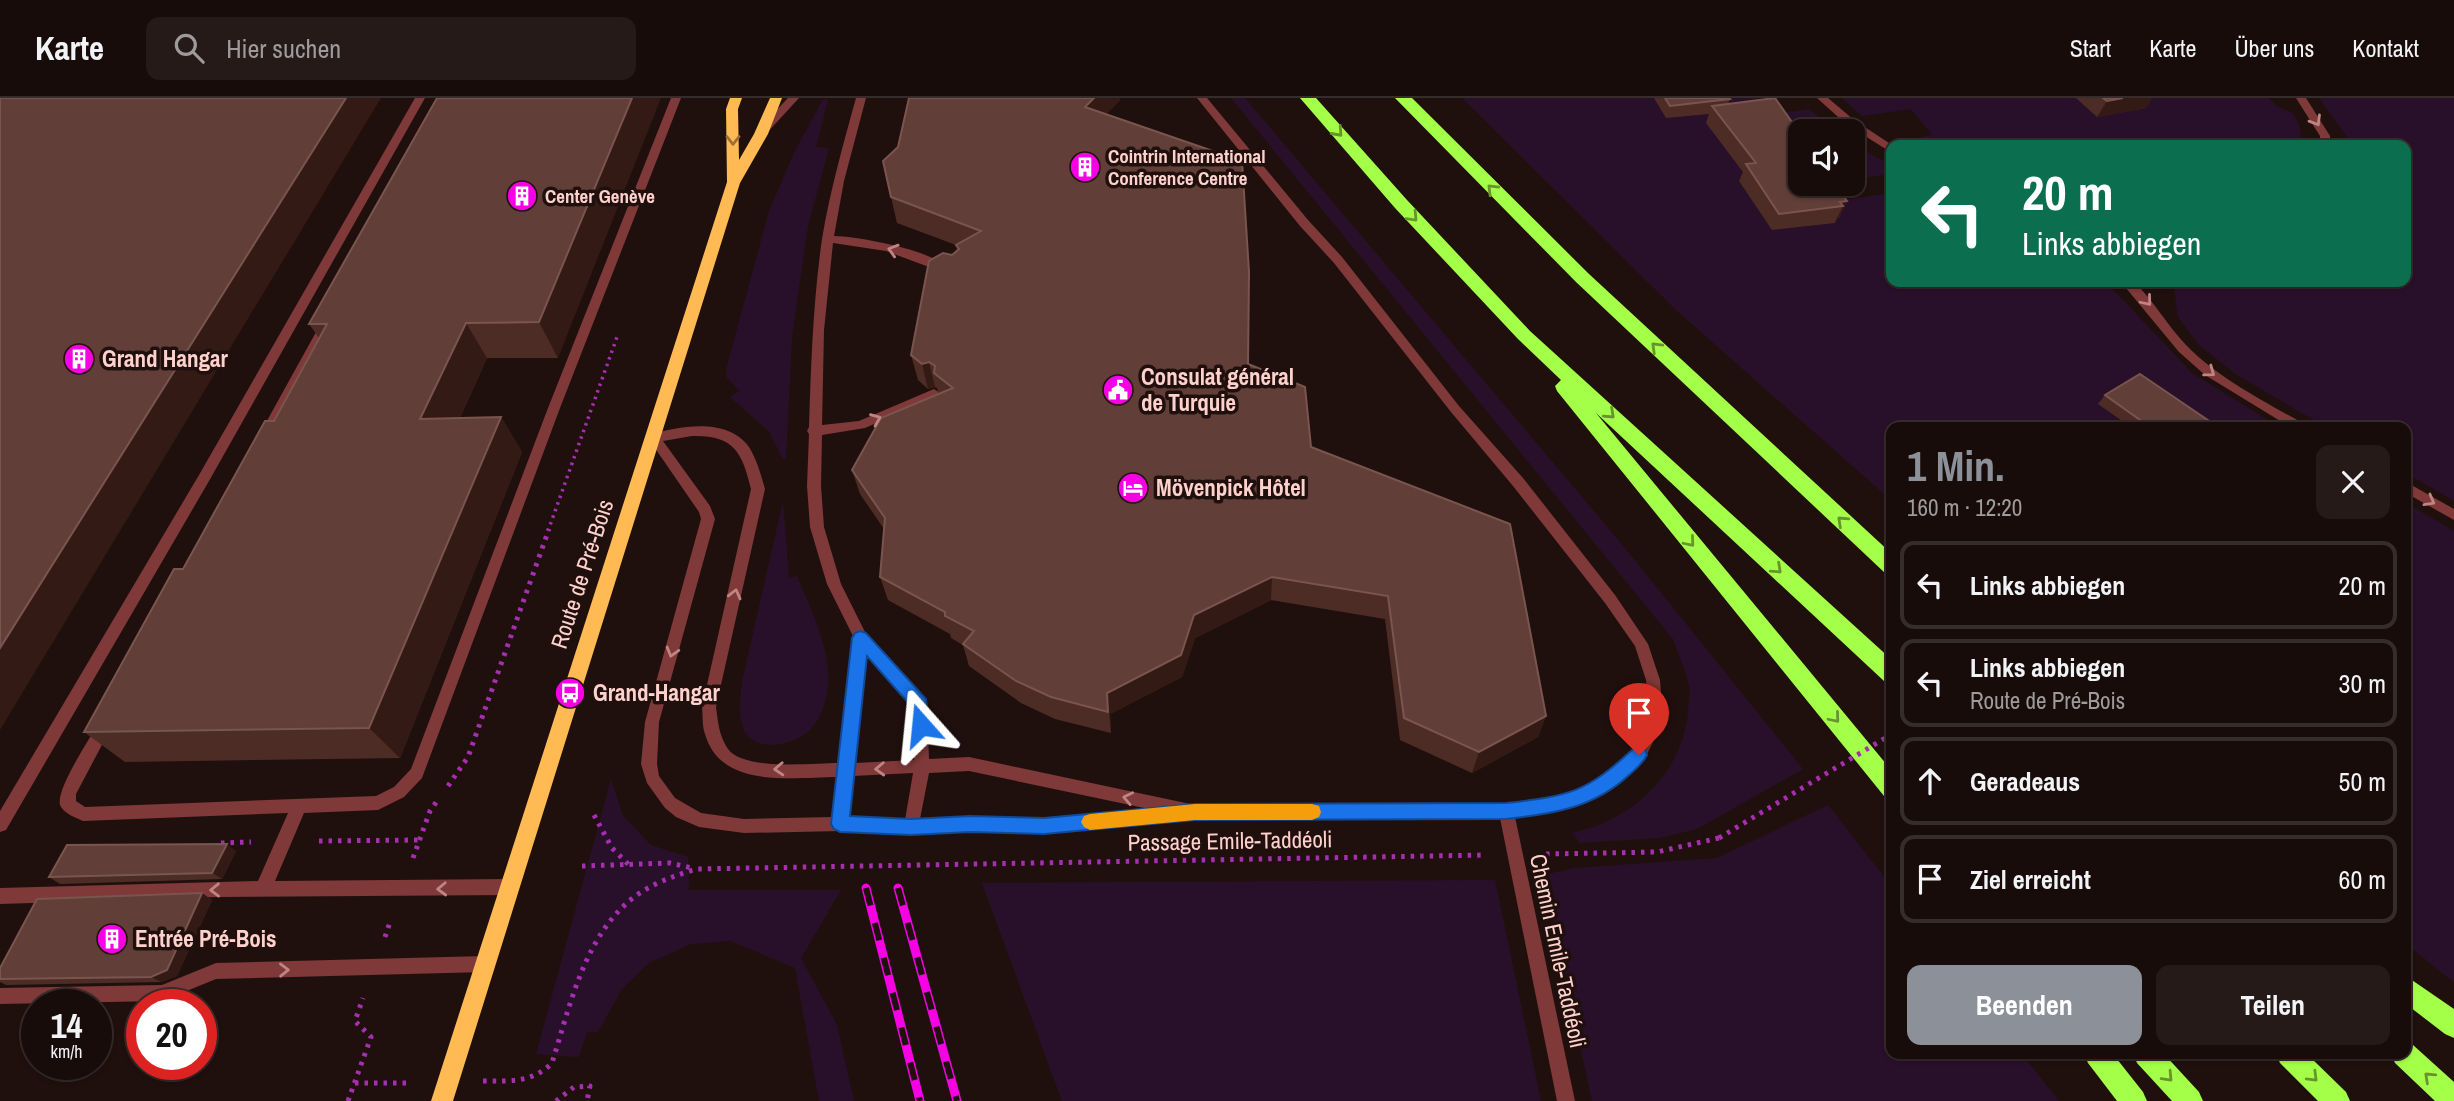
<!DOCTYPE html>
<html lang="de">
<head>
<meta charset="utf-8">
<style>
	body { margin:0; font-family:"Archivo Narrow",sans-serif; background:#251a18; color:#f1f3f6; height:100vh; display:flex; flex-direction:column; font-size:26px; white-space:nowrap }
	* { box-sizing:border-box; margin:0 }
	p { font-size:23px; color:#9f9b9c }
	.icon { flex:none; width:38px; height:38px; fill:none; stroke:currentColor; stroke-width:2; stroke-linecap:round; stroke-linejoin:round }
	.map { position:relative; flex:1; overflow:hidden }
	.side { position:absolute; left:1886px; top:324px; width:525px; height:637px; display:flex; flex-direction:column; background:#180c0a; border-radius:14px; box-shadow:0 2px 5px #0004,0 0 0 2px #362c2b }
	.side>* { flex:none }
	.hud { position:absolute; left:1886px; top:42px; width:525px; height:147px; border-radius:14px; box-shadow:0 2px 5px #0004,0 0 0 2px #362c2b; background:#0b6e4f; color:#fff; overflow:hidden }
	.controls { position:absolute; left:1788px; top:21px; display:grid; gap:14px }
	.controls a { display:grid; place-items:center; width:77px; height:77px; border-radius:14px; background:#180c0a; box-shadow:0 2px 5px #0004,0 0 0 2px #362c2b; font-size:35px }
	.speed { position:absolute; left:21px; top:891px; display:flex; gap:14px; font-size:35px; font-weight:700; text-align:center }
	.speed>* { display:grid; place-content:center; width:91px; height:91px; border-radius:50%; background:#180c0a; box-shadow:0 2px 5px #0004,0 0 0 2px #362c2b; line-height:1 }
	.speed small { font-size:18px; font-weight:400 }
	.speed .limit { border:10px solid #d22; background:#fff; color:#111 }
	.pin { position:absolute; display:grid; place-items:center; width:60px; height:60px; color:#fff; margin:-72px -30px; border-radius:50% 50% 50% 0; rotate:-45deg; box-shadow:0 0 7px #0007 }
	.pin .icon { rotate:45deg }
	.me { position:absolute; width:77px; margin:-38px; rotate:342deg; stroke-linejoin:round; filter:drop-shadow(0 0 5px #0008) }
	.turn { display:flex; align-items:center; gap:24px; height:147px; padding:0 21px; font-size:32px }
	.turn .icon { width:91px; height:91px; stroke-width:2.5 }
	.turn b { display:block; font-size:49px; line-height:60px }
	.round { display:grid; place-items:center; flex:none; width:74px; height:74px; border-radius:14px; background:#251a18 }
	.overview { display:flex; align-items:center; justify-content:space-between; height:119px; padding:0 21px }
	h1 { font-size:42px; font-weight:700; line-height:52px; color:#8c9099 }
	.action { display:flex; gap:14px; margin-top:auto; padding:14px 21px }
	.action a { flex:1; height:80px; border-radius:14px; background:#8c9099; color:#fff; font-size:28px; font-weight:700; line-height:80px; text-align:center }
	.action a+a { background:#251a18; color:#f1f3f6 }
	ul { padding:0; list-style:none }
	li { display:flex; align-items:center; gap:21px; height:88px; margin:0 14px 10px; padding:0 7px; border:4px solid #362c2b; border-radius:14px }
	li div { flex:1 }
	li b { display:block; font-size:26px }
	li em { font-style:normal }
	header { display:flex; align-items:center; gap:42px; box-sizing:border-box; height:98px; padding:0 35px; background:#180c0a; border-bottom:2px solid #362c2b }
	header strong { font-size:33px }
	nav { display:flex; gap:38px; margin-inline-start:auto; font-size:24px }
	.search { width:490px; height:63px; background:#251a18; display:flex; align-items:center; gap:18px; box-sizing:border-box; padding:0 24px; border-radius:14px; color:#9f9b9c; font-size:26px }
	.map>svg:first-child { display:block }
</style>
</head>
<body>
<header>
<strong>Karte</strong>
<div class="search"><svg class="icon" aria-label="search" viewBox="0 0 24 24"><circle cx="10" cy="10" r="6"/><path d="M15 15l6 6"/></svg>Hier suchen</div>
<nav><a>Start</a><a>Karte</a><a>Über uns</a><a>Kontakt</a></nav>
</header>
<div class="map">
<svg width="2454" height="1003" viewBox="0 0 2454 1003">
	<rect width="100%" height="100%" fill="#20100d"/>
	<g fill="#29102a">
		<path d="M1231,0H1245L1620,444L1803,671L1697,731L1659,740L1580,745L1572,735C1632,722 1681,678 1688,615C1688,606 1691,596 1689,588C1686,572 1678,556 1673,541Z"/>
		<path d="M1462,0H1758L1771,17L1809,11L1836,33H1801V86L1828,104L1892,95V184H2106L2192,275L2279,329H1892V403L1675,211Z"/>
		<path d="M1842,0H2268L2278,9L2293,15C2299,25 2304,36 2299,47H1920L1910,41L1932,37L1911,11L1862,18Z"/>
		<path d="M2319,0H2454V403L2406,375V329H2326L2237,277L2199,247L2178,219L2173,184H2406V47H2353Z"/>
		<path d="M823,1H828L816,49L829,50L808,128L792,239L786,361H783L769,333L730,299L740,293L727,280L726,272L769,113L794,55Z"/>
		<path d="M1853,46L1892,68V76L1853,81Z"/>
		<path d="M783,403L789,480L797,478C811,512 830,548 828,586C827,600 821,621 811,631C796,647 755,656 744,632C738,617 740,599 742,584Z"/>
		<path d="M2406,405L2454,433V884L2406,846Z"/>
		<path d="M611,681L623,718L651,747L688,759L689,792H841L801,860L837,927L854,1003H819L795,870L730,843L691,846L649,865L622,891L598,934H587L579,959L536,956Z"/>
		<path d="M1828,707L1892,789V956H2022L2059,1003H1592L1543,777L1575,770L1717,760Z"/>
		<path d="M1495,782L1541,1003H1062L982,785Z"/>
	</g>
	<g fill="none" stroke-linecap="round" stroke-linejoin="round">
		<path stroke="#a62eb1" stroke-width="3.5" stroke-dasharray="2.5 4.5" stroke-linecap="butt" d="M548,433L617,239"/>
		<g stroke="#a62eb1" stroke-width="5" stroke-dasharray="3.5 6" stroke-linecap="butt">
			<path d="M448,688L468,659L549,431"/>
			<path d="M594,717L612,750L629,767"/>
			<path d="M319,743L420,742"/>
			<path d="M221,745L251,744"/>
			<path d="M1546,756L1657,754L1719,740"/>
			<path d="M413,760L430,713L437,703"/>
			<path d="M582,768L670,765L692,770"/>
			<path d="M385,839L391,821"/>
			<path d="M483,983C510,983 532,985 552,965C570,908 585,834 637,797C655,784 675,778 696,771L1485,757"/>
			<path d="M355,985H411"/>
			<path d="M348,1003L371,939L355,923L363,900"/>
			<path d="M556,1003L574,989L590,988L587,1003"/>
		</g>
		<g fill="#7f3938" fill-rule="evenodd">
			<path d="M415,0H425L209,383L6,732L0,734V713L199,377Z"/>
			<path d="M671,0H681L560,310L422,680L404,699L378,712L304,715L275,783L510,781L516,784L518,789L516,794L510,797L217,799L0,806V790L258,783L288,715L83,723C76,720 63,715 60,707C56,690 91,639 101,621L106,620L111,621L113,626L76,696V703L85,709L376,698L394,689L411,671L548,310Z"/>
			<path d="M788,0H799L765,37H757V33Z"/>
			<path d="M856,0H866L844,83L834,138C863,139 930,152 951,171L945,175L886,153L833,145L824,232L822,327L859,323L934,291L940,295L938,298L865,330L822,337L821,388L824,429L841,486L866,536L925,602L927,606L929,661L969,659L1195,707L1506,706L1548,701L1576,695L1604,679L1634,652L1643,634L1648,608L1646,582L1635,548L1605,505L1513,388L1451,314L1334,165L1300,128L1197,0H1207L1308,122L1342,159L1459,308L1523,380L1615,497L1648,546L1660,582L1662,608L1658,634L1644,662L1614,689L1584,706L1548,715L1515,719L1575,1003H1557L1500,720L1195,721L1044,735L970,733L911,736L840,733L744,735L699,729L676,719L665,710L647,685L641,666L645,624L701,421L699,414L648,340L649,337C680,328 727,319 749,349C757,362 761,377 765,391L716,609C718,624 719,638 728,651C744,673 813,665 839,665L854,540L827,486L810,429L807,388L809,336L807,333L809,329C811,267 813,204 822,141C830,93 843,47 856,0ZM692,338C734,337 742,354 751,391L702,609C703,618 702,628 705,636C721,692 793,679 838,679L833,719L744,721L701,715L675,700L659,678L657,666L659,624L715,421L710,408L663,343ZM866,556L913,608L914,662L855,665ZM969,673L1149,711L1044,721L970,719L920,721L929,675ZM913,675L905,722L849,719L853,678Z"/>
			<path d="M327,221L333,225L270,339L269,342H259L258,339L321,225Z"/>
			<path d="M485,858L491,860L493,866L491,872L485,874L216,881L162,903L0,906V890L162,887L216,865Z"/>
		</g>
		<g fill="#7f3938" fill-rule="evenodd">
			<path d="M1817,0H1828L1854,22L1892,47V55L1846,26Z"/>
			<path d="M2296,0H2306L2330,38V47H2320V38Z"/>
			<path d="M2121,184H2134C2154,203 2167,227 2186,247C2219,281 2264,303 2304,326L2306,329H2290L2205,277L2179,254Z"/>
			<path d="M2406,384L2454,411V422L2406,395Z"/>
		</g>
		<path fill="#ffba53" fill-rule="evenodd" d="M730,0H742L738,11L739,62L754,36L770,0H782L768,36L740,85L453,1003H431L727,84L726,11Z"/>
		<g fill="#a4ff48" fill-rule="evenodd">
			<path d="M1300,0H1316L1407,102L1530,233L1892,562V585L1884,583L1596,315L1892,673V701L1884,698L1557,293L1555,288L1561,282L1518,241L1395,110Z"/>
			<path d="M1395,0H1412L1589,176L1892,456V477L1885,475L1576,184Z"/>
			<path d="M2406,878L2454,911V940L2445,936L2406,906Z"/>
			<path d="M2406,944L2413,947L2454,984V1003H2435L2395,965L2391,956H2406Z"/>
			<path d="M2084,956H2113L2143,994L2147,1003H2117L2088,965Z"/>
			<path d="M2133,956H2164L2199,994L2203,1003H2172L2137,965Z"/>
			<path d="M2276,956H2307L2346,994L2350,1003H2318L2280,965Z"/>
		</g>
		<g stroke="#f601e4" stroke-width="9">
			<g id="rail">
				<path d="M866,790L920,1003"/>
				<path d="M898,790L957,1003"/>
			</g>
		</g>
		<use href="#rail" stroke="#20100d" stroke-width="6" stroke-dasharray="18" stroke-linecap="butt"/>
		<path stroke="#a62eb1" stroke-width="5" stroke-dasharray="3.5 6" stroke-linecap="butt" d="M1719,740L1892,636"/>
	</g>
	<g fill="#4e2c26">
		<path d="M437,0L558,260H487L460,320L501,319L522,354L400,660L125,664L84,634L274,323L319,240L309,226Z"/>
		<path d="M1654,0H1729L1730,1L1728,6L1847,103L1839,120H1837L1835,125L1772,132L1739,83L1743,74L1706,25L1709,16L1666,20Z"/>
		<path d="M2076,0H2152L2146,10L2097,19Z"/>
		<path d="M1120,2L1106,16L1248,266L1311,349L1546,618L1538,639L1472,675L1400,642L1385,521L1271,502L1195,540L1182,579L1110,616L1111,635L1055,621L1021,605L969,568L963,547L951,540L950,536L888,502L880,479L884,431L860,396L852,372L939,296L937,290L935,289L928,291L918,282L911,257L952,157L957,152L956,147L897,125L891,99Z"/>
		<path d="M2105,297L2218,329H2131L2098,306Z"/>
		<path d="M236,753L222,781L60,786L49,779Z"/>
		<path d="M202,795L212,802L177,878L161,884L6,887L0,884V870Z"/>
	</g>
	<g fill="#341a14">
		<path d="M346,0H381L0,632V550Z"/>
		<path d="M632,0H661L558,260L539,224Z"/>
		<path d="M1094,0H1120V2L1088,35L1085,9Z"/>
		<path d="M2123,0H2152L2146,10L2097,19L2107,3Z"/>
		<path d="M1847,103L1839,120H1837L1843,108L1840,104Z"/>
		<path d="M466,225L487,260L444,356L420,321Z"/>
		<path d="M929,264L935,289L928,291L922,266Z"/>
		<path d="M501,319L522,354L400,660L369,630Z"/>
		<path d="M1272,479L1271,502L1195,540L1182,579L1110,616L1111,635L1107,595L1194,517Z"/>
		<path d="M1546,618L1538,639L1472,675L1479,654Z"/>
		<path d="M227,746L236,753L222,781L212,775Z"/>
		<path d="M202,795L212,802L177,878L161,884L151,879Z"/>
	</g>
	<g fill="#613e37" stroke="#7a554f" stroke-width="2">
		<path d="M0,0H346L0,550Z"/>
		<path d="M437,0H632L539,224L466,225L420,321L501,319L369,630L84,634L174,471H183L265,323H274L327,226H309Z"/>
		<path d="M909,0H1094L1085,9L1242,63L1249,174L1248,266L1305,289L1311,349L1510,426L1546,618L1479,654L1404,620L1388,498L1272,479L1194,517L1181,557L1107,595L1108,614L1051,599L1016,583L963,546L974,533L945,518V514L880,479L885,420L852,372L881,320L953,290L934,275L935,268L929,264L922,266L911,257L929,163L943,155L952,157L959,151L956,147L981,133L891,99L883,63L898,49Z"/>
		<path d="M1665,0H1729L1730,1L1670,8Z"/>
		<path d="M1775,0L1801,37V86H1835L1847,103L1840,104L1843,108L1779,116L1746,66L1756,65L1712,8Z"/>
		<path d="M2103,0H2123L2107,3Z"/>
		<path d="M2140,276L2218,329H2150L2105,297Z"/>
		<path d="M227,746L212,775L49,779L67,747Z"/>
		<path d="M202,795L167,872L151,879L0,881V870L37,801Z"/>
	</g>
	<defs><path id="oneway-chevron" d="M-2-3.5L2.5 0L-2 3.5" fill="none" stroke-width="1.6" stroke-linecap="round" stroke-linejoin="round" transform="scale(1.75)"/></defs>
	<g stroke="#bf8582">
		<use href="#oneway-chevron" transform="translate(2316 23) rotate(59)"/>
		<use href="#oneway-chevron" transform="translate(893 152) rotate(-163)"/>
		<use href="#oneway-chevron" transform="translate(2147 203) rotate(50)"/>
		<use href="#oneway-chevron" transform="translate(2210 274) rotate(36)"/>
		<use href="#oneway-chevron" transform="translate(876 321) rotate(-22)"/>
		<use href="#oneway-chevron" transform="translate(2430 403) rotate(29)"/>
		<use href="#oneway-chevron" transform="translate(735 496) rotate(-76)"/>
		<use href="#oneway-chevron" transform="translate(672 554) rotate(106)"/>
		<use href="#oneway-chevron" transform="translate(779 671) rotate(177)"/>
		<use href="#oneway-chevron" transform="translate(880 671) rotate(178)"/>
		<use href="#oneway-chevron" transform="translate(1128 700) rotate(-168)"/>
		<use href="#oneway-chevron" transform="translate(442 791) rotate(178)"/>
		<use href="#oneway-chevron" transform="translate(215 792) rotate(179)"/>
		<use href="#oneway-chevron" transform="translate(284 872) rotate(-1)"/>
	</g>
	<g stroke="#69932d">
		<use href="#oneway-chevron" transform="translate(1338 34) rotate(48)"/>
		<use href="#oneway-chevron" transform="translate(1492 91) rotate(-135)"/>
		<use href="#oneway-chevron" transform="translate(1413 119) rotate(47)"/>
		<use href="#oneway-chevron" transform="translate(1656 249) rotate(-136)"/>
		<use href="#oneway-chevron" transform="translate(1610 316) rotate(43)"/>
		<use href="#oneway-chevron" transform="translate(1842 423) rotate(-137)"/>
		<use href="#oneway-chevron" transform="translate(1690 444) rotate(50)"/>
		<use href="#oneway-chevron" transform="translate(1777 471) rotate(43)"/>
		<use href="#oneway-chevron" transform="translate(1835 620) rotate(50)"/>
		<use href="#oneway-chevron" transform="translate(2168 979) rotate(47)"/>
		<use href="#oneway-chevron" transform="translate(2313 979) rotate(45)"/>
		<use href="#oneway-chevron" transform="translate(2429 979) rotate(-137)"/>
	</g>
	<use stroke="#9b6e34" href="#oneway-chevron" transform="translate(733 42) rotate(90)"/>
	<path fill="#1a73e8" stroke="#114b97" stroke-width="2" d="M860,533L866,535L926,601L929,627L927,632L921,635L915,632L911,608L867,558L850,718L911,721L970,718L1044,720L1195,706L1506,705C1569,698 1586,695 1633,651L1639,649L1645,651L1647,657C1643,665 1636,671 1629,677C1594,710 1552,716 1506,721L1195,722L1044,736L970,734L911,737L840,734L834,731L831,726L852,540L855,535Z"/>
	<path fill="#f59e0b" d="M1195,706H1312L1319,708L1321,714L1319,719L1312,722H1195L1090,732L1084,729L1081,724L1084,718L1090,716Z"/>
	<defs>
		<g id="building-disc" transform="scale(1.575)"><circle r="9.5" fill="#f601e4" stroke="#20100d"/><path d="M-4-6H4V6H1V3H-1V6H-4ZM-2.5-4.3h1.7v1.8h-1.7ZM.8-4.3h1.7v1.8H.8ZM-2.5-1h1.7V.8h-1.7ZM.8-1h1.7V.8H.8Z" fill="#fff"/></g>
		<g id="civic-disc" transform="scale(1.575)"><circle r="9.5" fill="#f601e4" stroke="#20100d"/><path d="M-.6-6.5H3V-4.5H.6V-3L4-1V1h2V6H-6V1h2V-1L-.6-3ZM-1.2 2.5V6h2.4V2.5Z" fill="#fff"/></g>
		<g id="hotel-disc" transform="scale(1.575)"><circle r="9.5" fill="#f601e4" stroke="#20100d"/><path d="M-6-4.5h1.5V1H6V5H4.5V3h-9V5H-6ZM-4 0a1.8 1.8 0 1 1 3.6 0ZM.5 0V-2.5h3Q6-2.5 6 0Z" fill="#fff"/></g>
		<g id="bus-disc" transform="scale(1.575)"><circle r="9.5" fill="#f601e4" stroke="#20100d"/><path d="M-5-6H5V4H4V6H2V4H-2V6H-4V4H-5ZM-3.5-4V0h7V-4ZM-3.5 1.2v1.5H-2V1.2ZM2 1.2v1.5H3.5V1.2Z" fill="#fff"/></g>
	</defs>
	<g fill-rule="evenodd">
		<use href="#building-disc" x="1085" y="69"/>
		<use href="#building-disc" x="522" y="98"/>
		<use href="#building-disc" x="79" y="261"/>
		<use href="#civic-disc" x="1118" y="292"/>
		<use href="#hotel-disc" x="1133" y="390"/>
		<use href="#bus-disc" x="570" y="595"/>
		<use href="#building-disc" x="112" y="841"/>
	</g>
	<g text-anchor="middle" stroke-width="7" stroke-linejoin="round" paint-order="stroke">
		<g font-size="19" font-weight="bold" fill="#ffd1cc" stroke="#20100d" text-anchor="start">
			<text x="1108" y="65">Cointrin International<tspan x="1108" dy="22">Conference Centre</tspan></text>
			<text x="545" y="105">Center Genève</text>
		</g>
		<g font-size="23" font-weight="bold" fill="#ffd1cc" stroke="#20100d" text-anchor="start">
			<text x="102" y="269">Grand Hangar</text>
			<text x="1141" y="287">Consulat général<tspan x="1141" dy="26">de Turquie</tspan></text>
			<text x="1156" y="398">Mövenpick Hôtel</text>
			<text x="593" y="603">Grand-Hangar</text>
			<text x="135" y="849">Entrée Pré-Bois</text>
		</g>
		<g font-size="23" fill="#ffd1cc" stroke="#20100d">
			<text transform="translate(582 476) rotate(-72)" y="8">Route de Pré-Bois</text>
			<text transform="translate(1230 743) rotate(-1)" y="8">Passage Emile-Taddéoli</text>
			<text transform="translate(1558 853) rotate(78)" y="8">Chemin Emile-Taddéoli</text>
		</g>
	</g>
</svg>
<div class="controls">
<a><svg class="icon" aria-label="sound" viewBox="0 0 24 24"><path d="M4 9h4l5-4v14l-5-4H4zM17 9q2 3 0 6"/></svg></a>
</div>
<div class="speed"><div>14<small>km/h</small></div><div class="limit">20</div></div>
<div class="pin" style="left:1639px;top:657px;background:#d93025"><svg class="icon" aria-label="arrive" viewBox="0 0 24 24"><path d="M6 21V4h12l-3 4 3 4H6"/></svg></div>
<svg class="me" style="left:921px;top:627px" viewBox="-20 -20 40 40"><path d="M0-17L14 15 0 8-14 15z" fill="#1a73e8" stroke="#fff" stroke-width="4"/></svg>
<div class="hud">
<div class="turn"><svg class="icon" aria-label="left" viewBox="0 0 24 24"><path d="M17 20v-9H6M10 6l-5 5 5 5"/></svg><div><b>20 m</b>Links abbiegen</div></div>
</div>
<section class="side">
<div class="overview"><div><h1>1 Min.</h1><p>160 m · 12:20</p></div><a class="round"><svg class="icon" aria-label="close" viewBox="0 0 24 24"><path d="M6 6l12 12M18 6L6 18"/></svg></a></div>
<ul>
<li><svg class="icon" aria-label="left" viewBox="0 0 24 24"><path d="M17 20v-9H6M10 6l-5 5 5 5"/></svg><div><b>Links abbiegen</b></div><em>20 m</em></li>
<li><svg class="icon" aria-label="left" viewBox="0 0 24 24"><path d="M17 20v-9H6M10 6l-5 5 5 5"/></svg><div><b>Links abbiegen</b><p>Route de Pré-Bois</p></div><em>30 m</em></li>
<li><svg class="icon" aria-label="ahead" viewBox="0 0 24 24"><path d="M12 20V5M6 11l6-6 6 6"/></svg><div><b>Geradeaus</b></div><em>50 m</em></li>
<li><svg class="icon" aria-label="arrive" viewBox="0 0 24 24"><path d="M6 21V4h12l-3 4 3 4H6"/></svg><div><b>Ziel erreicht</b></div><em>60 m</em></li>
</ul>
<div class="action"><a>Beenden</a><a>Teilen</a></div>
</section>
</div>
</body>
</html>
